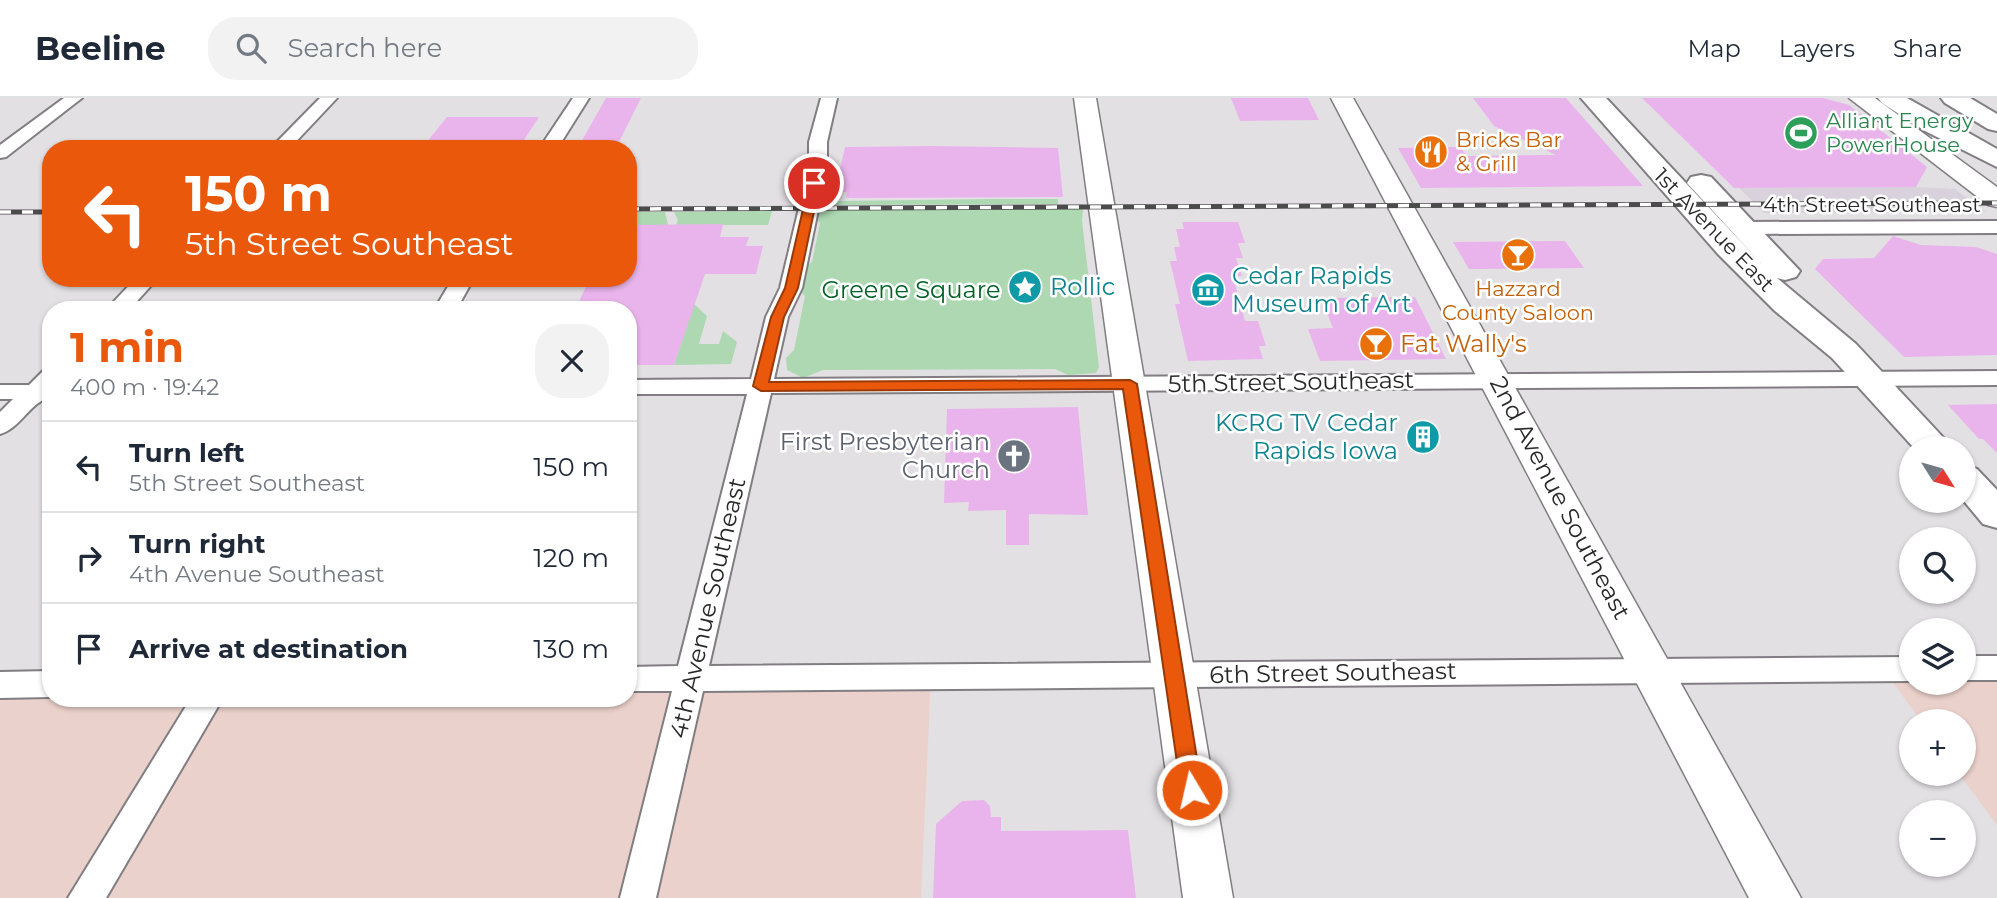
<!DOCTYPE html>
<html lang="en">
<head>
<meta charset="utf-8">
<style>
	body { margin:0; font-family:Montserrat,sans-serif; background:#f2f2f3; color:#1f2937; height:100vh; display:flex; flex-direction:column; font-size:26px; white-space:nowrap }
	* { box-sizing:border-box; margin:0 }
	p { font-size:23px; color:#747a83 }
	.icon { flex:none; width:38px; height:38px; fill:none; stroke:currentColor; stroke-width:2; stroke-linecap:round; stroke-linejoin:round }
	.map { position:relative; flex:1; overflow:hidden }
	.panel { position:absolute; left:42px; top:203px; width:595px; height:406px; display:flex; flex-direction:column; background:#fff; border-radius:28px; box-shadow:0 2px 5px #0004 }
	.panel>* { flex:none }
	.hud { position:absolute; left:42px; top:42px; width:595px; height:147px; border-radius:28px; box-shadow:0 2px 5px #0004; background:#ea580c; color:#fff; overflow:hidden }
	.needle { width:46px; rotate:127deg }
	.tools { position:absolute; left:1899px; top:338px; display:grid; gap:14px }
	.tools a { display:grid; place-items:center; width:77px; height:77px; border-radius:50%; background:#fff; box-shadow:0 2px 5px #0004; font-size:35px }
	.pin { position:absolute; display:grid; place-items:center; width:60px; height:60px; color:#fff; margin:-30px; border:4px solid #fff; border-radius:50%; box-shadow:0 2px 7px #0007 }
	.me { position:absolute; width:77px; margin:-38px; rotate:351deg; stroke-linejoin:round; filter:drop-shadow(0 0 5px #0008) }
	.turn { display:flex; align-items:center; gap:24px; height:147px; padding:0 28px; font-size:32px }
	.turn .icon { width:91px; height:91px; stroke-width:2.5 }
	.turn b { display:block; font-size:49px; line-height:60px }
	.round { display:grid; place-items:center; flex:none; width:74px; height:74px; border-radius:28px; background:#f2f2f3 }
	.headline { display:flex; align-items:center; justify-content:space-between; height:119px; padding:0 28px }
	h1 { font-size:42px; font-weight:700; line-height:52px; color:#ea580c }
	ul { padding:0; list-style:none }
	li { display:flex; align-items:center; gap:21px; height:91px; padding:0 28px; border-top:2px solid #e0e1e3 }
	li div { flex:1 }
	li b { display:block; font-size:26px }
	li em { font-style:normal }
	header { display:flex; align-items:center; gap:42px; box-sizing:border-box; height:98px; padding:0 35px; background:#fff; border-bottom:2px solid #e0e1e3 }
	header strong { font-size:33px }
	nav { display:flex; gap:38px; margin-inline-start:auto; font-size:24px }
	.search { width:490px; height:63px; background:#f2f2f3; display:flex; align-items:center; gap:18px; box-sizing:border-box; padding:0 24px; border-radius:28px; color:#747a83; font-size:26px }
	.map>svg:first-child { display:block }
</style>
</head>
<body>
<header>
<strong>Beeline</strong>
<div class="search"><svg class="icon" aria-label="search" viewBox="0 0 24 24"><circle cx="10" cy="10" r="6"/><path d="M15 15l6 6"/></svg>Search here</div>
<nav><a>Map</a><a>Layers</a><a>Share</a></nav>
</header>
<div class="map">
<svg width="1997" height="800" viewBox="0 0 1997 800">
	<rect width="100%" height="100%" fill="#e3e0e4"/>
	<g fill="#ebd1cb">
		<path d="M1964,570H1997V727L1959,676H1964V623H1921L1883,571H1911V584H1964Z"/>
		<path d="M931,579L921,800H0V585H51V600H628V581Z"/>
	</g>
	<g fill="#d9d1dc">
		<path d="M1916,89L1955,91L1986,114L1764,115L1739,90Z"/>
		<path d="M1083,106V111L817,112L818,107Z"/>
	</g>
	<g fill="#add8b2">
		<path d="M993,101H1058V106L834,107L840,103Z"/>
		<path d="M1083,111L1082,123L1099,269L1096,275L1068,277L1055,271L823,272L803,280L787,272L786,260L794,252L805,198L800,193L806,168L812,164L820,125L816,121L817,112Z"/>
		<path d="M772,113L768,127H676L678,122L674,114Z"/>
		<path d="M628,114H665L668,127H628Z"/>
		<path d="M694,206L707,218L699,246H719L723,233L737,244L731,266L674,267Z"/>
	</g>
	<g fill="#e9b4eb">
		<path d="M606,0H641L619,44H581Z"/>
		<path d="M1231,0H1308L1319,22L1240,23Z"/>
		<path d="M1473,0H1566L1643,88L1421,90L1398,50L1460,49L1467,58L1556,57L1494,28Z"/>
		<path d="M1642,0H1823L1849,7L1927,69L1916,89L1734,90Z"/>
		<path d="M447,19H539L518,51H421Z"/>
		<path d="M932,48L1058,50L1063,99L846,100L847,94H835L845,49Z"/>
		<path d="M1182,124H1238L1245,145H1238L1243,160H1236L1242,178H1233L1245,223H1258L1266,248H1259L1263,261L1188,263L1175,206H1180L1170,163H1177L1174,149H1180L1176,131H1184Z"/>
		<path d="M723,126L720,139H749L746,148H763L756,176H705L674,267H628V212H575L590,180H628V127Z"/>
		<path d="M1893,138L1921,147L1976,149L1997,156V257L1904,259L1815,171L1823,161L1874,160Z"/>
		<path d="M1565,143L1584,170L1469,171L1453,144Z"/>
		<path d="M1415,199L1446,261L1320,263L1308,231L1333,230L1321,200Z"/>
		<path d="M1997,306V355L1983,341H1979L1948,307Z"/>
		<path d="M1078,309L1088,417L1029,416V447H1006V412L968,413L969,404L944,405L947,311Z"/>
		<path d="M984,702L990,708L991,719H1001V733L1128,732L1136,800H933L936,726L962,703Z"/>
	</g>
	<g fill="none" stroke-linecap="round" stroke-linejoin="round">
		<g stroke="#817d82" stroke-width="4">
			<g id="street">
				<path d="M64,0H82L6,59L0,60V47Z"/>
				<path d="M320,0H337L289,51H270Z"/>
				<path d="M573,0H589L557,51H539Z"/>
				<path d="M821,0H837L827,44V68L802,190L788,219L774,281L1997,273V287L771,295L709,568L1911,559V583L703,593L656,800H620L672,593H628V569L678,568L747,296H628V282L751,281L766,219L780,190L809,68V44Z"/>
				<path d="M1997,123V135L1747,136L1737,130L1747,124Z"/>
				<path d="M136,180H158L129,212H106Z"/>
				<path d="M453,180H474L456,212H434Z"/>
				<path d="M51,271L50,299C29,305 21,330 0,336V314L13,301H0V287H29L43,273Z"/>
				<rect x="1964" y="558" width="33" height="24"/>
				<path d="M51,573V599L0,600V574Z"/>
				<path d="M191,600H223L106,800H68Z"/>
			</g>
		</g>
		<g stroke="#817d82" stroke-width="3">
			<g id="secondary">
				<path d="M1074,0H1096L1233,800H1183Z"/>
				<path d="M1331,0H1353L1801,800H1749Z"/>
				<path d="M1849,0H1875L1997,89V109L1988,107Z"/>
			</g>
		</g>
		<g stroke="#817d82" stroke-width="4">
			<g id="primary">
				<path d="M1581,0H1606L1761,165L1687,85L1691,79L1701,77L1711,79L1800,173L1796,179L1785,182L1777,180L1856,246L1953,350H1914L1832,260L1775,213L1718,156Z"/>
				<path d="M1964,367L1977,371L1997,392V430L1983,426L1963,402Z"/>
			</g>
		</g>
		<g stroke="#817d82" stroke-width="4">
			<g id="highway">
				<path d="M1878,0H1907L1997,51V69L1925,33L1882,5Z"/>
				<path d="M1941,0H1970L1997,16V33L1988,31L1945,5Z"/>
			</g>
		</g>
		<use href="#street" fill="#fff" fill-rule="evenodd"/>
		<use href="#secondary" fill="#fff" fill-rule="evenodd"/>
		<use href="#primary" fill="#fff" fill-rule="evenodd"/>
		<use href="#highway" fill="#fff" fill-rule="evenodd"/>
		<g stroke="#4c4b4c" stroke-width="5">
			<g id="rail">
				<path d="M628,111L1997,105"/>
				<path d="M0,114H51"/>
			</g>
		</g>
		<use href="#rail" stroke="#fff" stroke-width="3.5" stroke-dasharray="11" stroke-linecap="butt"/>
	</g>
	<path fill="#ea580c" stroke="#983908" stroke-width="2" d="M814,81L820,85L798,190L784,219L769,284L1130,282L1137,286L1202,692L1199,699L1192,701L1184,699L1181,692L1123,291L761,293L753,288L771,219L785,190L809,85Z"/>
	<defs>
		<g id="stadium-disc" transform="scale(1.75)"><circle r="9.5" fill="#2e9e5b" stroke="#fff"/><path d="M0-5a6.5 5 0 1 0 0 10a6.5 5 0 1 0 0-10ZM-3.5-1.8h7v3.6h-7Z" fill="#fff"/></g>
		<g id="restaurant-disc" transform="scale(1.75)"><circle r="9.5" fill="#e8710a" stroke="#fff"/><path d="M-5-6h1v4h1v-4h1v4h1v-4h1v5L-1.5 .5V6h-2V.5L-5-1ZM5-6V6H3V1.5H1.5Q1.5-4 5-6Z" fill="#fff"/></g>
		<g id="bar-disc" transform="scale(1.75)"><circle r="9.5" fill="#e8710a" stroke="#fff"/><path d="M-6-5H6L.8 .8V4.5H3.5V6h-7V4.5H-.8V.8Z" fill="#fff"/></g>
		<g id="sight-disc" transform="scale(1.75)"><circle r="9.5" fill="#0f9aa8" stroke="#fff"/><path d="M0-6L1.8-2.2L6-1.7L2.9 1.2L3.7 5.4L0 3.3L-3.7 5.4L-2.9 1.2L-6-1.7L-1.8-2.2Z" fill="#fff"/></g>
		<g id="museum-disc" transform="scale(1.75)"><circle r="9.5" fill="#0f9aa8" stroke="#fff"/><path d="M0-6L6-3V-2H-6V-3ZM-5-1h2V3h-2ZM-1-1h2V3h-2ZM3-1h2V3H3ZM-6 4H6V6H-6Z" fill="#fff"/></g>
		<g id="building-disc" transform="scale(1.75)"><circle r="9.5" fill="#0f9aa8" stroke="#fff"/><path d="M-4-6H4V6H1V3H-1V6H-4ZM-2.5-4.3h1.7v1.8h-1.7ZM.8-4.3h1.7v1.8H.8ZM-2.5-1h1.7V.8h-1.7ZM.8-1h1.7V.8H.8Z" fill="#fff"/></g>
		<g id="church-disc" transform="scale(1.75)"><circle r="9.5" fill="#6b7280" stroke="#fff"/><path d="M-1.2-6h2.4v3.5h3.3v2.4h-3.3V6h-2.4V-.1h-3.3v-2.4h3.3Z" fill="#fff"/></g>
	</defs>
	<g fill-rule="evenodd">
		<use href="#stadium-disc" x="1801" y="35"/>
		<use href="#restaurant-disc" x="1431" y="54"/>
		<use href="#bar-disc" x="1518" y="157"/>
		<use href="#sight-disc" x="1025" y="189"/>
		<use href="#museum-disc" x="1208" y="192"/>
		<use href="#bar-disc" x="1376" y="246"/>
		<use href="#building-disc" x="1423" y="339"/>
		<use href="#church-disc" x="1014" y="358"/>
	</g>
	<g text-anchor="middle" stroke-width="5" stroke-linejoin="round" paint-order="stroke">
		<g font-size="21" fill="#27864d" stroke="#fff" text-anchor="start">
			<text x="1826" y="30">Alliant Energy<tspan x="1826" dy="24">PowerHouse</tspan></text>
		</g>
		<g font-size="21" fill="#c56008" stroke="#fff" text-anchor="start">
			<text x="1456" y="49">Bricks Bar<tspan x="1456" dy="24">&amp; Grill</tspan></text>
			<text x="1518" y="198" text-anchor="middle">Hazzard<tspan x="1518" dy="24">County Saloon</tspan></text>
		</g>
		<g font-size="21" fill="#292829" stroke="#fff">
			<text x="1872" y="114">4th Street Southeast</text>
			<text transform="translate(1714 132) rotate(46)" y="7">1st Avenue East</text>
		</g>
		<g font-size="24" fill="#0d838f" stroke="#fff" text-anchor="start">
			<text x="1232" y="186">Cedar Rapids<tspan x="1232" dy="28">Museum of Art</tspan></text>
			<text x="1050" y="197">Rollic</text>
			<text x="1398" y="333" text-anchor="end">KCRG TV Cedar<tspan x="1398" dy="28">Rapids Iowa</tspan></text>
		</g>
		<g font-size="24" fill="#006224" stroke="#fff">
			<text x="911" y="200">Greene Square</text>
		</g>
		<g font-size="24" fill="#c56008" stroke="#fff" text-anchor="start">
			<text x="1400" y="254">Fat Wally's</text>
		</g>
		<g font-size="24" fill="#292829" stroke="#fff">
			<text transform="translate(1291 284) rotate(-1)" y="8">5th Street Southeast</text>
			<text transform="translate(1560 400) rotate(62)" y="8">2nd Avenue Southeast</text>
			<text transform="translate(708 510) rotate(-77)" y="8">4th Avenue Southeast</text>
			<text transform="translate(1333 575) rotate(-1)" y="8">6th Street Southeast</text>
		</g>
		<g font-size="24" fill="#5b616d" stroke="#fff" text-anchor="end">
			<text x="990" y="352">First Presbyterian<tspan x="990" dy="28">Church</tspan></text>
		</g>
	</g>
</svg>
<div class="tools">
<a><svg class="needle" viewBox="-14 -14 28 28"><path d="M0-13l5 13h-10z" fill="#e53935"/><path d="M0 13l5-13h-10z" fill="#747a83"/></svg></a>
<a><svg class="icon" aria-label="search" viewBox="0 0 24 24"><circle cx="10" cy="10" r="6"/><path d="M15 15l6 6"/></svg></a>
<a><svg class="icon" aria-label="layers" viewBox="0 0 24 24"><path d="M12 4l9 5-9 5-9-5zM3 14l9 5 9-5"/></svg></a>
<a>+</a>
<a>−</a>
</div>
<div class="pin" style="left:814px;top:85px;background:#d93025"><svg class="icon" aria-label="arrive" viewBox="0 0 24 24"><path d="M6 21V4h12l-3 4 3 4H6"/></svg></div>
<svg class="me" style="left:1192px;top:692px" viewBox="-20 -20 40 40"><circle r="17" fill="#ea580c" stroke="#fff" stroke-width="3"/><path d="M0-11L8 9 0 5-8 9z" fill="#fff"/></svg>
<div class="hud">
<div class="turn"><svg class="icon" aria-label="left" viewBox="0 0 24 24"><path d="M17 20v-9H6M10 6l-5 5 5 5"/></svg><div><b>150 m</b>5th Street Southeast</div></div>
</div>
<section class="panel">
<div class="headline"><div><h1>1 min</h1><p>400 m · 19:42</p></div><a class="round"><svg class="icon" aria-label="close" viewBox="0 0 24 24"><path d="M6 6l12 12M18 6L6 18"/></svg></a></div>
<ul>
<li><svg class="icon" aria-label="left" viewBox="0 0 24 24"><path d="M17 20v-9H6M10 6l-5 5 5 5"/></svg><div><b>Turn left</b><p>5th Street Southeast</p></div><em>150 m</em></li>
<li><svg class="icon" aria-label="right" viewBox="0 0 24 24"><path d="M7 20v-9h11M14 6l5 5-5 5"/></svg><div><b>Turn right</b><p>4th Avenue Southeast</p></div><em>120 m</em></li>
<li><svg class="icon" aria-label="arrive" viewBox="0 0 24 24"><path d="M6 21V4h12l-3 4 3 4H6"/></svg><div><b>Arrive at destination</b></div><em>130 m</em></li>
</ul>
</section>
</div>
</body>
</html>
